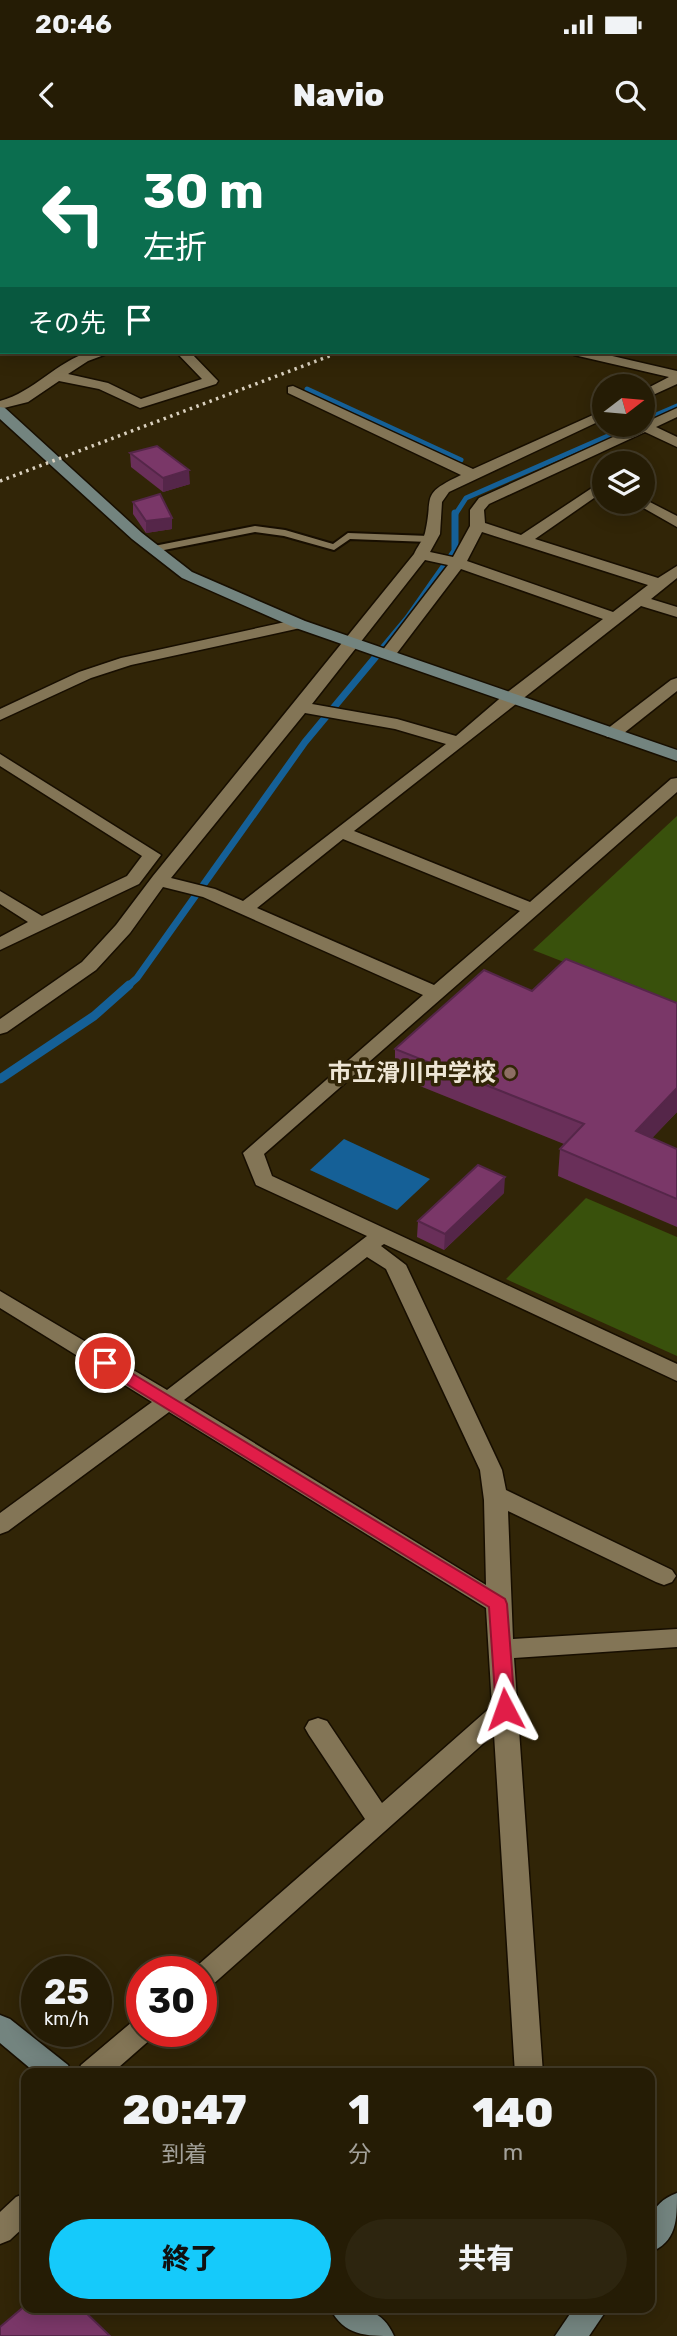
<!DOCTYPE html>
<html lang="ja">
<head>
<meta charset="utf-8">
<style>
	body { margin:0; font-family:Rubik,"Noto Sans JP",sans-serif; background:#2d250f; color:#f1f3f6; height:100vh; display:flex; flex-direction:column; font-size:26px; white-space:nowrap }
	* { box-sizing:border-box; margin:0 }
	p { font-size:23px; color:#a3a19a }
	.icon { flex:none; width:38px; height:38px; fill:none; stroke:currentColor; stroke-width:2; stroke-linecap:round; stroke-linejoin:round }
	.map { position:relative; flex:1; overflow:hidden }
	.sheet { position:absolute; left:21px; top:1928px; width:634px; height:245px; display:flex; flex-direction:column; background:#251c05; border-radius:14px; box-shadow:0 4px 18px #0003,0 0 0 2px #423a27 }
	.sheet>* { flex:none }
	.top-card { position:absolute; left:0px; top:0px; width:677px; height:214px; box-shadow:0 4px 18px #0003,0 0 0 2px #423a27; background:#0b6e4f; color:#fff; overflow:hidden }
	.needle { width:46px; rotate:74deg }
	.tools { position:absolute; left:592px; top:234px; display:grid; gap:14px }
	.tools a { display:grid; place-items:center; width:63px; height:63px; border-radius:50%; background:#251c05; box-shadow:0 4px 18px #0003,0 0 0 2px #423a27; font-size:35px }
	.speed { position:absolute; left:21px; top:1816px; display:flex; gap:14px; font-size:35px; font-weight:700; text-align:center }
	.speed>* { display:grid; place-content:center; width:91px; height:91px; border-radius:50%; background:#251c05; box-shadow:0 4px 18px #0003,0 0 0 2px #423a27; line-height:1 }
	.speed small { font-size:18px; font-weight:400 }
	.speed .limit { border:10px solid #d22; background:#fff; color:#111 }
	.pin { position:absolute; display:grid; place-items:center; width:60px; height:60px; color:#fff; margin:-30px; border:4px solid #fff; border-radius:50%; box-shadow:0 2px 7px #0007 }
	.me { position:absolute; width:77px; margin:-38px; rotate:356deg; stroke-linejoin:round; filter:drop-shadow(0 0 5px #0008) }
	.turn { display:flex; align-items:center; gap:24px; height:147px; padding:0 28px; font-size:32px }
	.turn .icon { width:91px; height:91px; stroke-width:2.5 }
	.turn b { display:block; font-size:49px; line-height:60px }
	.then { display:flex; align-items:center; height:66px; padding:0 28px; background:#0003; gap:14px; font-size:26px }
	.eta { display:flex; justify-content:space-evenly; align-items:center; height:119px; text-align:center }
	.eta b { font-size:42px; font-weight:800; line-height:49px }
	.button { display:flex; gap:14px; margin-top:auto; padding:14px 28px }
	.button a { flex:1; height:80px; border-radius:42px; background:#15cafb; color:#111; font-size:28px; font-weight:800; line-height:80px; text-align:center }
	.button a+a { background:#2d250f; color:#f1f3f6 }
	.status { display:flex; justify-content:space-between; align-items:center; height:49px; padding:0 35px; background:#251c05; direction:ltr }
	.status svg { height:19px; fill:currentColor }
	header { display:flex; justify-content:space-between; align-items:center; height:91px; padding:0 28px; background:#251c05; font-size:32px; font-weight:800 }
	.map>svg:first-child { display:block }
</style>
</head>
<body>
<div class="status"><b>20:46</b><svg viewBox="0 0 49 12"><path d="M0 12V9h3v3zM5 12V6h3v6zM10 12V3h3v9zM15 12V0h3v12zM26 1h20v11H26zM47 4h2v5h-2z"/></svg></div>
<header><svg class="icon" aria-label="back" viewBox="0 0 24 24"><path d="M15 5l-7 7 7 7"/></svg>Navio<svg class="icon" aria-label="search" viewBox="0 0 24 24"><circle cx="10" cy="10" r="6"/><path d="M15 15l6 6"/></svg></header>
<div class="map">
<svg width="677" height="2196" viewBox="0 0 677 2196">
	<rect width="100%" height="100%" fill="#312507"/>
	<g fill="#39510c">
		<path d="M677,676V866L533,810Z"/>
		<path d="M586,1058L677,1097V1216L506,1139Z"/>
	</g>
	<path fill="#156097" d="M344,999L430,1039L397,1070L310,1030Z"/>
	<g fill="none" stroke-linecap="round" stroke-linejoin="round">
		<g stroke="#156097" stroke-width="5">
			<path d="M307,249L461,320"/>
			<path d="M642,281L677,266"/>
			<path d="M455,375L466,358L633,285"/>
		</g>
		<path stroke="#156097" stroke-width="7" d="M127,847L137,838L305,602L408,478L455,411V373"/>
		<path stroke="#156097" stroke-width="9" d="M0,939L94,876L129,845"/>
		<g stroke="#170e00" stroke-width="4">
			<path id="lane" d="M255,386L285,390L333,404L348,393L429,396L433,399L429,402L350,399L334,410L284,396L255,392L154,412L150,409L154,406Z"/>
		</g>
		<g stroke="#170e00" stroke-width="3">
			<g id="street">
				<path d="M549,0H561L562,2H550Z"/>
				<path d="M0,37L2,38V46L0,45Z"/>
				<path d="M90,212H112L88,221L68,234L108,243L141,259L202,239L176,212H190L218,241L216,244L140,268L99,249L59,241L28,262L0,269V261C34,252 57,221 90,212Z"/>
				<path d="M572,212H595L677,231V244L642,260V251L669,237L574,215Z"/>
				<path d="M293,246L473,329L604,270V279L449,352L442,362L440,394L430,412L453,417L470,386V370L479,358L677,268V277L656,287L677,297V307L645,292L489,364L484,370L485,383L521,395L604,340V351L535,399L658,438L677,426V438L651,459L677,467V477L641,466L354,691L530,762L671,639L677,638V652L264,1014L272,1036L677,1224V1241L384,1104L381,1106L406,1125L502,1330L506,1350L672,1430L676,1436L672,1442L664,1445L656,1442L508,1371L513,1499L677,1489V1507L514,1518L543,1934H515L494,1594L211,1846L201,1849V1832H190L365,1679L309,1595L305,1588L309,1581L318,1578L327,1581L382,1663L492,1566L486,1468L169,1272L8,1391L0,1394V1373L152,1262L0,1168V1151L167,1250L367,1096L256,1045L243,1013L423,855L203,757L163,747L130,793L96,830L7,892L0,894V879L82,822L116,785L153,736L414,414C417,407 423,400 425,393C434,355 419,355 461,335L288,253V247ZM482,392L648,445L613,472L467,421ZM425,420L448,425L382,511L380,514L382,517H394L461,429L603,479L505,554L456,596L397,579L312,564ZM305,573L395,589L446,604L243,761L215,749L171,738ZM343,699L520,771L434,845L257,768ZM367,1117L386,1129L480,1330L484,1360L486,1445L184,1260Z"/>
				<path d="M642,358L677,376V387L633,362H642Z"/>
				<path d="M299,479L307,484L305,487L131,525L91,538L0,580V569L79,532L121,518Z"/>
				<path d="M677,538V551L619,597H607L605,593L607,589L671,540Z"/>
				<path d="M0,614L161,715L139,744L0,810V797L28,782L0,764V751L42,776L127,736L142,716L0,626Z"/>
				<path d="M142,1878V1892H155L152,1898L111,1934H77L81,1925L132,1882Z"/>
				<path d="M26,2053V2085L10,2100L0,2104V2072L16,2057Z"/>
			</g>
		</g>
		<g stroke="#170e00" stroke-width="3">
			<g id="secondary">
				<path d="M5,0H25L26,2H6Z"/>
				<rect x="676" y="130" width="1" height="8"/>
				<path d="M0,267L5,268L142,393L192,432L305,481L677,610V621L293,487L182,438L132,399L0,279Z"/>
				<path d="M0,1875L10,1879L68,1925L72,1934H37L0,1903Z"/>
				<path d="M677,2053C677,2080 677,2102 649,2113C649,2086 647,2064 677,2053Z"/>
				<path d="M330,2168C359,2168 381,2166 394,2196C366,2196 344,2196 330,2168Z"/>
				<path d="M574,2168H608L589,2196H555Z"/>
			</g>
		</g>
		<g stroke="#170e00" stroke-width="3">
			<g id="primary">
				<path d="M677,21V29H676V22Z"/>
				<rect x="0" y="158" width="2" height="8"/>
			</g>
		</g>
		<use href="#lane" fill="#837556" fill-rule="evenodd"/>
		<use href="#street" fill="#837556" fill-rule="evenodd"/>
		<use href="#secondary" fill="#73847f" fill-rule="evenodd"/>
		<use href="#primary" fill="#6492a8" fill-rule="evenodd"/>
		<path stroke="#dad1bf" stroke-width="3.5" stroke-dasharray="2.5 4.5" stroke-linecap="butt" d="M0,341L340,212"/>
	</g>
	<g fill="#692f59">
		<path d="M130,313L190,344L163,352L131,327Z"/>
		<path d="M133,362L172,389L146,393L133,374Z"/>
		<path d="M532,851L677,863V972L652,998L677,1009V1087L558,1036L560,1009L564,1004L395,936V909Z"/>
		<path d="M504,1053L444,1110L417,1097L418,1081Z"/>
	</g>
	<g fill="#552649">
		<path d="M189,330L190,344L163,352V338Z"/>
		<path d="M172,378V389L146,393V381Z"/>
		<path d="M677,948V972L633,1018L636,991Z"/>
		<path d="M505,1037L504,1053L444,1110L445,1094Z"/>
	</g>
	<g fill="#7a3768" stroke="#552649" stroke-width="2">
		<path d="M157,306L189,330L163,338L130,313Z"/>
		<path d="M160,354L172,378L146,381L133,362Z"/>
		<path d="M566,819L677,863V948L636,991L677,1009V1059L560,1009L584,984L395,909L484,830L532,851Z"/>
		<path d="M478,1025L505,1037L445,1094L418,1081Z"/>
		<path d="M26,2165V2168H81L110,2196H0V2187Z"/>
	</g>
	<path fill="#e11d48" stroke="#92132f" stroke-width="2" d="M105,1217L505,1459L507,1464L515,1569L512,1575L505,1577L499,1575L496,1569L489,1467L99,1227L97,1223Z"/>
	<circle fill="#8d6e63" stroke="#312507" stroke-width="2.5" cx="510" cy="933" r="7"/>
	<g text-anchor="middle" stroke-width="7" stroke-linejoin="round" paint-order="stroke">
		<g font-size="24" font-weight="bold" fill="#eee6d5" stroke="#312507" text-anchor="end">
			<text x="496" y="941">市立滑川中学校</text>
		</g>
	</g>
</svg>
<div class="tools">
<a><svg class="needle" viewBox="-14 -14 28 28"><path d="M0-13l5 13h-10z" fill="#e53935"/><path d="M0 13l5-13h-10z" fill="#a3a19a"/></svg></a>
<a><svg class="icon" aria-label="layers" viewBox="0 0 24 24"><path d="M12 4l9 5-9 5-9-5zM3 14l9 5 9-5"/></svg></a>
</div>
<div class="speed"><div>25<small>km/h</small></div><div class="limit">30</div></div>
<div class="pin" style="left:105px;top:1223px;background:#d93025"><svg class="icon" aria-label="arrive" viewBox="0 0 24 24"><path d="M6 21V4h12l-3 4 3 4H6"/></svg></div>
<svg class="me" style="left:505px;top:1569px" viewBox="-20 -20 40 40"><path d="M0-17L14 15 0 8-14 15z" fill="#e11d48" stroke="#fff" stroke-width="4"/></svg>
<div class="top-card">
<div class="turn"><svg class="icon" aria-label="left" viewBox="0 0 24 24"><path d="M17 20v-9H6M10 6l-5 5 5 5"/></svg><div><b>30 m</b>左折</div></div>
<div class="then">その先<svg class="icon" aria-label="arrive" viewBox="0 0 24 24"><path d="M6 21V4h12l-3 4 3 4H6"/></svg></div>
</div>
<section class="sheet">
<div class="eta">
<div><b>20:47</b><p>到着</p></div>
<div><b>1</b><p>分</p></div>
<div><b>140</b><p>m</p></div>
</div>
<div class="button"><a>終了</a><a>共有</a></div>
</section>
</div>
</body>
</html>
